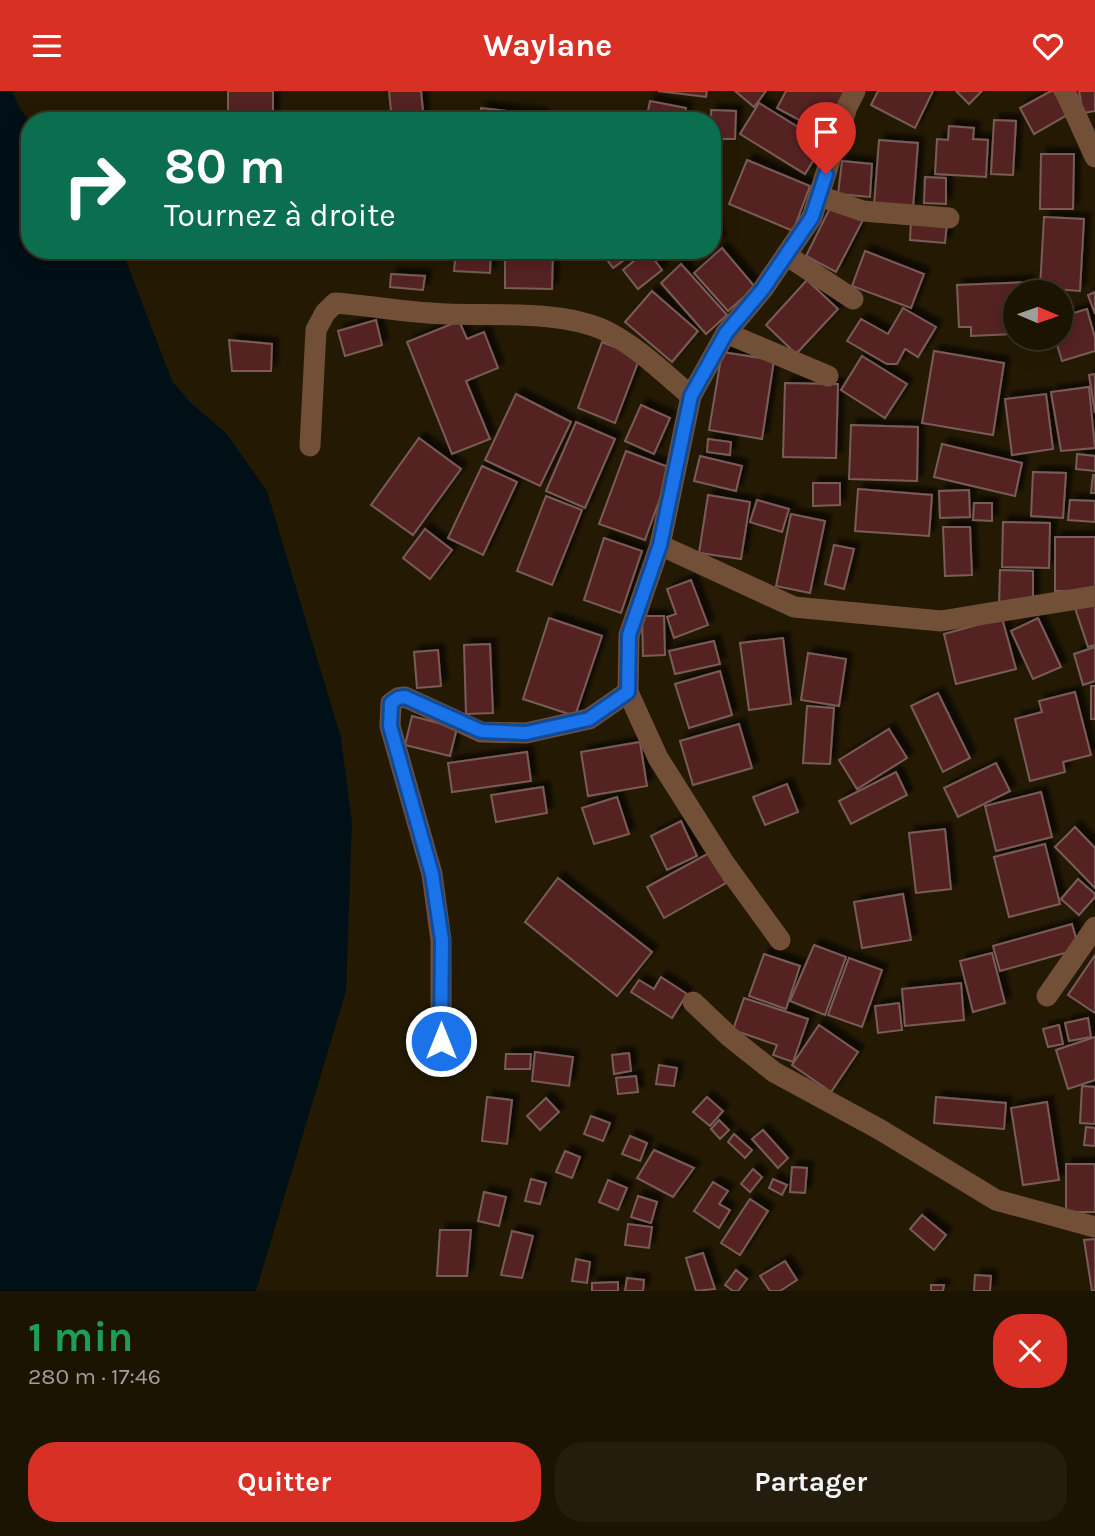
<!DOCTYPE html>
<html lang="fr">
<head>
<meta charset="utf-8">
<style>
	body { margin:0; font-family:Karla,sans-serif; background:#241d0d; color:#f1f3f6; height:100vh; display:flex; flex-direction:column; font-size:26px; white-space:nowrap }
	* { box-sizing:border-box; margin:0 }
	p { font-size:23px; color:#a09e9a }
	.icon { flex:none; width:38px; height:38px; fill:none; stroke:currentColor; stroke-width:2; stroke-linecap:round; stroke-linejoin:round }
	.map { position:relative; height:1200px; overflow:hidden }
	.drawer { display:flex; flex-direction:column; background:#1b1403; flex:1 }
	.drawer>* { flex:none }
	.hud { position:absolute; left:21px; top:21px; width:700px; height:147px; border-radius:28px; box-shadow:0 4px 18px #0003,0 0 0 2px #393325; background:#0b6e4f; color:#fff; overflow:hidden }
	.needle { width:46px; rotate:92deg }
	.buttons { position:absolute; left:1003px; top:189px; display:grid; gap:14px }
	.buttons a { display:grid; place-items:center; width:70px; height:70px; border-radius:50%; background:#1b1403; box-shadow:0 4px 18px #0003,0 0 0 2px #393325; font-size:35px }
	.pin { position:absolute; display:grid; place-items:center; width:60px; height:60px; color:#fff; margin:-72px -30px; border-radius:50% 50% 50% 0; rotate:-45deg; box-shadow:0 0 7px #0007 }
	.pin .icon { rotate:45deg }
	.me { position:absolute; width:77px; margin:-38px; rotate:0deg; stroke-linejoin:round; filter:drop-shadow(0 0 5px #0008) }
	.turn { display:flex; align-items:center; gap:24px; height:147px; padding:0 28px; font-size:32px }
	.turn .icon { width:91px; height:91px; stroke-width:2.5 }
	.turn b { display:block; font-size:49px; line-height:60px }
	.round { display:grid; place-items:center; flex:none; width:74px; height:74px; border-radius:28px; background:#241d0d }
	.head { display:flex; align-items:center; justify-content:space-between; height:119px; padding:0 28px }
	h1 { font-size:42px; font-weight:700; line-height:52px; color:#1e9e55 }
	.primary-button { display:flex; gap:14px; margin-top:auto; padding:14px 28px }
	.primary-button a { flex:1; height:80px; border-radius:28px; background:#d93025; color:#fff; font-size:28px; font-weight:700; line-height:80px; text-align:center }
	.primary-button a+a { background:#241d0d; color:#f1f3f6 }
	header { display:flex; justify-content:space-between; align-items:center; height:91px; padding:0 28px; background:#d93025; color:#fff; font-size:32px; font-weight:700 }
	.map>svg:first-child { display:block }
</style>
</head>
<body>
<header><svg class="icon" aria-label="menu" viewBox="0 0 24 24"><path d="M4 6h16M4 12h16M4 18h16"/></svg>Waylane<svg class="icon" aria-label="heart" viewBox="0 0 24 24"><path d="M12 20l-8-8c-3-5 5-10 8-4 3-6 11-1 8 4z"/></svg></header>
<div class="map">
<svg width="1095" height="1200" viewBox="0 0 1095 1200">
	<defs>
		<filter id="shadow"><feDropShadow dx="6" dy="-6" stdDeviation="2" flood-color="#0009"/></filter>
	</defs>
	<rect width="100%" height="100%" fill="#241a04"/>
	<path fill="#001016" d="M0,0H12L21,19L30,30V159H122L172,290L191,312L226,342L267,400L341,647L352,731L346,900L256,1200H0Z"/>
	<g fill="#552322" stroke="#795c59" stroke-width="2" filter="url(#shadow)">
		<rect x="228" y="0" width="45" height="30"/>
		<path d="M389,0H421L424,30H392Z"/>
		<path d="M658,0H707L706,6Z"/>
		<path d="M735,0H766L754,16Z"/>
		<path d="M786,0H847L825,43L777,17Z"/>
		<path d="M878,0H933L915,37L871,14Z"/>
		<path d="M956,0H982L969,13Z"/>
		<path d="M1051,0H1054L1067,24L1034,43L1020,17Z"/>
		<path d="M1079,0H1095V20L1083,22Z"/>
		<path d="M650,10L686,17L683,30H646Z"/>
		<path d="M759,12L824,52L805,83L740,43Z"/>
		<path d="M481,17L543,24L542,30H479Z"/>
		<path d="M711,19L736,20L735,48H712Z"/>
		<path d="M994,29L1016,30L1013,84L991,83Z"/>
		<path d="M949,35L974,37L973,48L988,49L986,86L935,83L937,48L948,49Z"/>
		<path d="M879,49L918,52L913,117L874,115Z"/>
		<path d="M1041,63H1074L1073,118H1040Z"/>
		<path d="M747,69L810,95L793,140L729,113Z"/>
		<path d="M842,70L872,73L870,106L838,103Z"/>
		<path d="M925,86L946,87V113L924,112Z"/>
		<path d="M832,113L863,129L836,181L806,165Z"/>
		<path d="M1044,126L1084,128L1080,200L1040,197Z"/>
		<path d="M712,129L720,150L712,153Z"/>
		<path d="M911,129L947,132L945,152L910,149Z"/>
		<path d="M722,157L755,196L728,220L694,182Z"/>
		<path d="M456,159H491L490,182L454,180Z"/>
		<path d="M505,159H553L552,198L505,197Z"/>
		<path d="M600,159H638L613,177Z"/>
		<path d="M647,159L662,179L638,198L623,179Z"/>
		<path d="M670,159H697L674,168Z"/>
		<path d="M865,160L924,183L911,217L852,195Z"/>
		<path d="M681,173L727,224L706,243L661,192Z"/>
		<path d="M391,183L425,185L423,199L390,196Z"/>
		<path d="M807,189L838,218L796,263L766,234Z"/>
		<path d="M1028,191V201H1015L1014,243L971,245V236H959L957,194Z"/>
		<path d="M652,200L698,240L672,271L625,231Z"/>
		<path d="M1095,201V223L1088,204Z"/>
		<path d="M903,217L936,236L918,266L905,258L897,273H887L847,250L861,228L888,243Z"/>
		<path d="M1087,218L1095,247V260L1062,270L1055,247H1060V226Z"/>
		<path d="M376,229L382,254L345,265L338,240Z"/>
		<path d="M459,230L467,248L484,241L498,277L466,290L490,348L452,363L407,251Z"/>
		<path d="M229,249L272,253L271,280H232Z"/>
		<path d="M602,251L640,266L615,332L578,317Z"/>
		<path d="M934,260L1004,272L993,344L922,332Z"/>
		<path d="M722,261L774,269L762,348L709,339Z"/>
		<path d="M862,265L907,293L885,327L841,299Z"/>
		<path d="M1095,283V322L1089,284Z"/>
		<path d="M785,292L838,293L836,367L783,366Z"/>
		<path d="M1089,296L1095,357L1061,360L1051,301Z"/>
		<path d="M516,303L571,331L540,395L485,369Z"/>
		<path d="M1046,303L1053,358L1012,364L1005,308Z"/>
		<path d="M641,314L670,327L654,363L625,350Z"/>
		<path d="M576,331L615,348L585,417L546,400Z"/>
		<path d="M851,334L918,336L917,390L849,388Z"/>
		<path d="M419,347L461,378L413,444L371,414Z"/>
		<path d="M708,348L731,351L730,364L707,361Z"/>
		<path d="M942,353L1022,372L1015,405L934,386Z"/>
		<path d="M626,360L671,377L645,449L599,433Z"/>
		<path d="M1077,363L1095,365V380L1076,378Z"/>
		<path d="M700,365L742,375L736,400L694,390Z"/>
		<path d="M482,375L517,391L483,464L448,447Z"/>
		<path d="M1033,381L1066,382L1063,427L1031,425Z"/>
		<path d="M1093,384H1095V402H1091Z"/>
		<path d="M813,392H840V414L813,415Z"/>
		<path d="M858,398L932,404L929,445L855,440Z"/>
		<path d="M969,399L970,426L940,427L939,400Z"/>
		<path d="M708,404L750,411L741,468L699,462Z"/>
		<path d="M546,405L582,419L552,494L517,480Z"/>
		<path d="M757,409L789,418L782,441L750,431Z"/>
		<path d="M1070,409L1095,410V431L1068,429Z"/>
		<path d="M974,412H992V430L973,429Z"/>
		<path d="M791,423L825,430L810,502L776,495Z"/>
		<path d="M1003,431L1050,432L1049,477L1002,476Z"/>
		<path d="M943,436H970L972,484L945,485Z"/>
		<path d="M425,438L452,459L430,488L403,467Z"/>
		<rect x="1055" y="446" width="40" height="54"/>
		<path d="M604,447L642,460L621,522L584,509Z"/>
		<path d="M834,454L854,458L844,498L825,493Z"/>
		<path d="M1000,479L1033,480V514H999Z"/>
		<path d="M691,489L708,534L674,547L667,526L676,523L667,498Z"/>
		<path d="M1095,510V554L1088,556L1075,517Z"/>
		<path d="M642,525H664L665,564L643,565Z"/>
		<path d="M549,527L602,545L575,625L523,608Z"/>
		<path d="M1002,527L1016,578L956,593L944,543Z"/>
		<path d="M1038,527L1061,576L1033,588L1011,540Z"/>
		<path d="M783,547L791,613L749,619L740,552Z"/>
		<path d="M714,550L720,573L675,583L669,560Z"/>
		<path d="M490,553L493,622L466,623L464,554Z"/>
		<path d="M1095,556V590L1083,594L1074,563Z"/>
		<path d="M438,559L441,595L417,597L414,561Z"/>
		<path d="M808,562L846,568L839,615L801,609Z"/>
		<path d="M720,580L732,624L689,637L675,593Z"/>
		<rect x="1091" y="595" width="4" height="33"/>
		<path d="M1075,601L1091,664L1063,671L1065,681L1030,690L1015,628L1042,621L1039,610Z"/>
		<path d="M938,602L970,667L943,681L911,615Z"/>
		<path d="M807,615L834,617L830,673L803,672Z"/>
		<path d="M412,625L457,637L450,665L405,654Z"/>
		<path d="M739,633L752,677L693,694L680,650Z"/>
		<path d="M889,638L907,667L857,698L839,669Z"/>
		<path d="M640,651L647,695L588,705L581,661Z"/>
		<path d="M527,661L531,690L452,701L448,672Z"/>
		<path d="M996,672L1010,700L958,726L944,697Z"/>
		<path d="M896,681L907,704L851,733L839,710Z"/>
		<path d="M787,693L798,721L765,734L753,706Z"/>
		<path d="M543,696L547,722L496,731L491,704Z"/>
		<path d="M1041,701L1052,746L996,760L985,715Z"/>
		<path d="M617,706L629,743L594,753L582,717Z"/>
		<path d="M681,730L697,765L667,779L651,745Z"/>
		<path d="M1075,736L1095,757V797L1055,756Z"/>
		<path d="M945,738L951,798L916,802L909,742Z"/>
		<path d="M1045,753L1060,813L1009,826L994,766Z"/>
		<path d="M709,762L726,792L664,827L647,796Z"/>
		<path d="M558,787L652,861L617,905L525,831Z"/>
		<path d="M1078,788L1095,803V806L1079,824L1061,808Z"/>
		<path d="M903,803L911,849L862,857L854,811Z"/>
		<path d="M1072,833L1079,858L1000,880L993,855Z"/>
		<path d="M814,854L846,866L825,924L790,910Z"/>
		<path d="M992,862L1005,912L973,921L960,870Z"/>
		<path d="M764,863L800,875L786,918L749,905Z"/>
		<path d="M1095,864V922L1068,904Z"/>
		<path d="M849,867L882,879L862,936L828,924Z"/>
		<path d="M661,886L687,903L672,927L631,901L639,889L654,898Z"/>
		<path d="M961,892L964,929L905,935L902,898Z"/>
		<path d="M744,907L808,928L793,971L773,964L777,954L733,939Z"/>
		<path d="M899,912L902,939L878,942L875,915Z"/>
		<path d="M1088,927L1091,946L1069,950L1065,932Z"/>
		<path d="M819,934L858,961L831,1001L792,974Z"/>
		<path d="M1059,934L1063,953L1048,956L1043,938Z"/>
		<path d="M1095,946V989L1068,998L1056,959Z"/>
		<path d="M535,961L573,966L569,995L532,990Z"/>
		<path d="M629,962L631,980L614,983L612,964Z"/>
		<path d="M506,963H531L530,978H505Z"/>
		<path d="M659,974L677,977L674,995L656,993Z"/>
		<path d="M636,985L638,1001L618,1003L616,987Z"/>
		<path d="M1082,995L1095,996V1033L1080,1032Z"/>
		<path d="M487,1006L512,1009L507,1053L482,1050Z"/>
		<path d="M707,1006L723,1020L710,1035L693,1021Z"/>
		<path d="M936,1006L1006,1012L1004,1038L934,1032Z"/>
		<path d="M546,1007L559,1021L540,1039L527,1025Z"/>
		<path d="M1047,1011L1059,1089L1023,1094L1011,1017Z"/>
		<path d="M591,1025L610,1032L603,1050L584,1043Z"/>
		<path d="M719,1029L729,1039L720,1048L711,1038Z"/>
		<path d="M1086,1036L1095,1037V1055L1084,1054Z"/>
		<path d="M763,1039L788,1067L778,1077L752,1048Z"/>
		<path d="M734,1043L752,1059L745,1067L728,1051Z"/>
		<path d="M630,1045L647,1052L640,1070L622,1063Z"/>
		<path d="M654,1059L694,1077L673,1106L637,1087Z"/>
		<path d="M565,1060L580,1066L572,1087L556,1081Z"/>
		<rect x="1066" y="1073" width="29" height="48"/>
		<path d="M792,1076L807,1077L805,1102L790,1101Z"/>
		<path d="M753,1078L762,1086L750,1101L741,1093Z"/>
		<path d="M531,1088L546,1092L540,1113L525,1110Z"/>
		<path d="M773,1088L787,1094L782,1104L769,1097Z"/>
		<path d="M608,1089L627,1097L618,1119L599,1111Z"/>
		<path d="M713,1091L728,1100L719,1113L730,1119L719,1137L694,1120Z"/>
		<path d="M484,1101L506,1106L499,1135L478,1130Z"/>
		<path d="M638,1105L657,1111L651,1132L631,1126Z"/>
		<path d="M750,1108L768,1120L740,1164L721,1152Z"/>
		<path d="M922,1124L946,1144L934,1159L910,1138Z"/>
		<path d="M628,1133L652,1136L649,1157L625,1154Z"/>
		<path d="M440,1139H471L467,1185H437Z"/>
		<path d="M512,1140L533,1145L522,1187L501,1184Z"/>
		<path d="M1095,1148V1200H1092L1084,1149Z"/>
		<path d="M703,1162L715,1198L696,1200L686,1167Z"/>
		<path d="M576,1168L590,1171L587,1192L572,1190Z"/>
		<path d="M785,1170L797,1189L780,1200H770L760,1185Z"/>
		<path d="M736,1179L747,1188L738,1200H733L725,1194Z"/>
		<path d="M975,1184L991,1185L990,1200H974Z"/>
		<path d="M627,1187L644,1189L643,1200H625Z"/>
		<path d="M618,1191V1200H592V1192Z"/>
		<path d="M931,1194H944L943,1200H931Z"/>
	</g>
	<g fill="none" stroke-linecap="round" stroke-linejoin="round">
		<g stroke="#724f37" stroke-width="21">
			<path d="M1065,0L1095,66"/>
			<path d="M819,105L863,120L949,127"/>
			<path d="M786,164L853,208"/>
			<path d="M726,242L828,285"/>
			<path d="M310,355L316,239L325,222L335,212C373,215 410,222 447,223C495,225 562,219 606,240C638,256 665,283 691,305"/>
			<path d="M660,454L794,516L941,530L1095,505"/>
			<path d="M628,601L658,667L725,773L780,849"/>
			<path d="M1047,905L1095,836"/>
			<path d="M693,911L730,946L774,981L879,1038L996,1109L1095,1136"/>
			<path d="M441,950V849L432,783L390,635L391,612L398,607L405,606L481,641L526,642L589,628L628,601L629,544L660,454L691,305L726,242L763,198L812,126L847,16L855,0"/>
		</g>
	</g>
	<g fill="none" stroke-linecap="round" stroke-linejoin="round">
		<g stroke="#114b97" stroke-width="18">
			<path id="route" d="M441,950L442,849L432,783L390,635L391,612L398,607L405,606L481,640L526,642L589,628L628,601L629,544L660,454L691,305L726,242L763,198L812,126L826,83"/>
		</g>
		<use href="#route" stroke="#1a73e8" stroke-width="12"/>
	</g>
</svg>
<div class="buttons">
<a><svg class="needle" viewBox="-14 -14 28 28"><path d="M0-13l5 13h-10z" fill="#e53935"/><path d="M0 13l5-13h-10z" fill="#a09e9a"/></svg></a>
</div>
<div class="pin" style="left:826px;top:83px;background:#d93025"><svg class="icon" aria-label="arrive" viewBox="0 0 24 24"><path d="M6 21V4h12l-3 4 3 4H6"/></svg></div>
<svg class="me" style="left:441px;top:950px" viewBox="-20 -20 40 40"><circle r="17" fill="#1a73e8" stroke="#fff" stroke-width="3"/><path d="M0-11L8 9 0 5-8 9z" fill="#fff"/></svg>
<div class="hud">
<div class="turn"><svg class="icon" aria-label="right" viewBox="0 0 24 24"><path d="M7 20v-9h11M14 6l5 5-5 5"/></svg><div><b>80 m</b>Tournez à droite</div></div>
</div>
</div>
<section class="drawer">
<div class="head"><div><h1>1 min</h1><p>280 m · 17:46</p></div><a class="round" style="background:#d93025;color:#fff"><svg class="icon" aria-label="close" viewBox="0 0 24 24"><path d="M6 6l12 12M18 6L6 18"/></svg></a></div>
<div class="primary-button"><a>Quitter</a><a>Partager</a></div>
</section>
</body>
</html>
